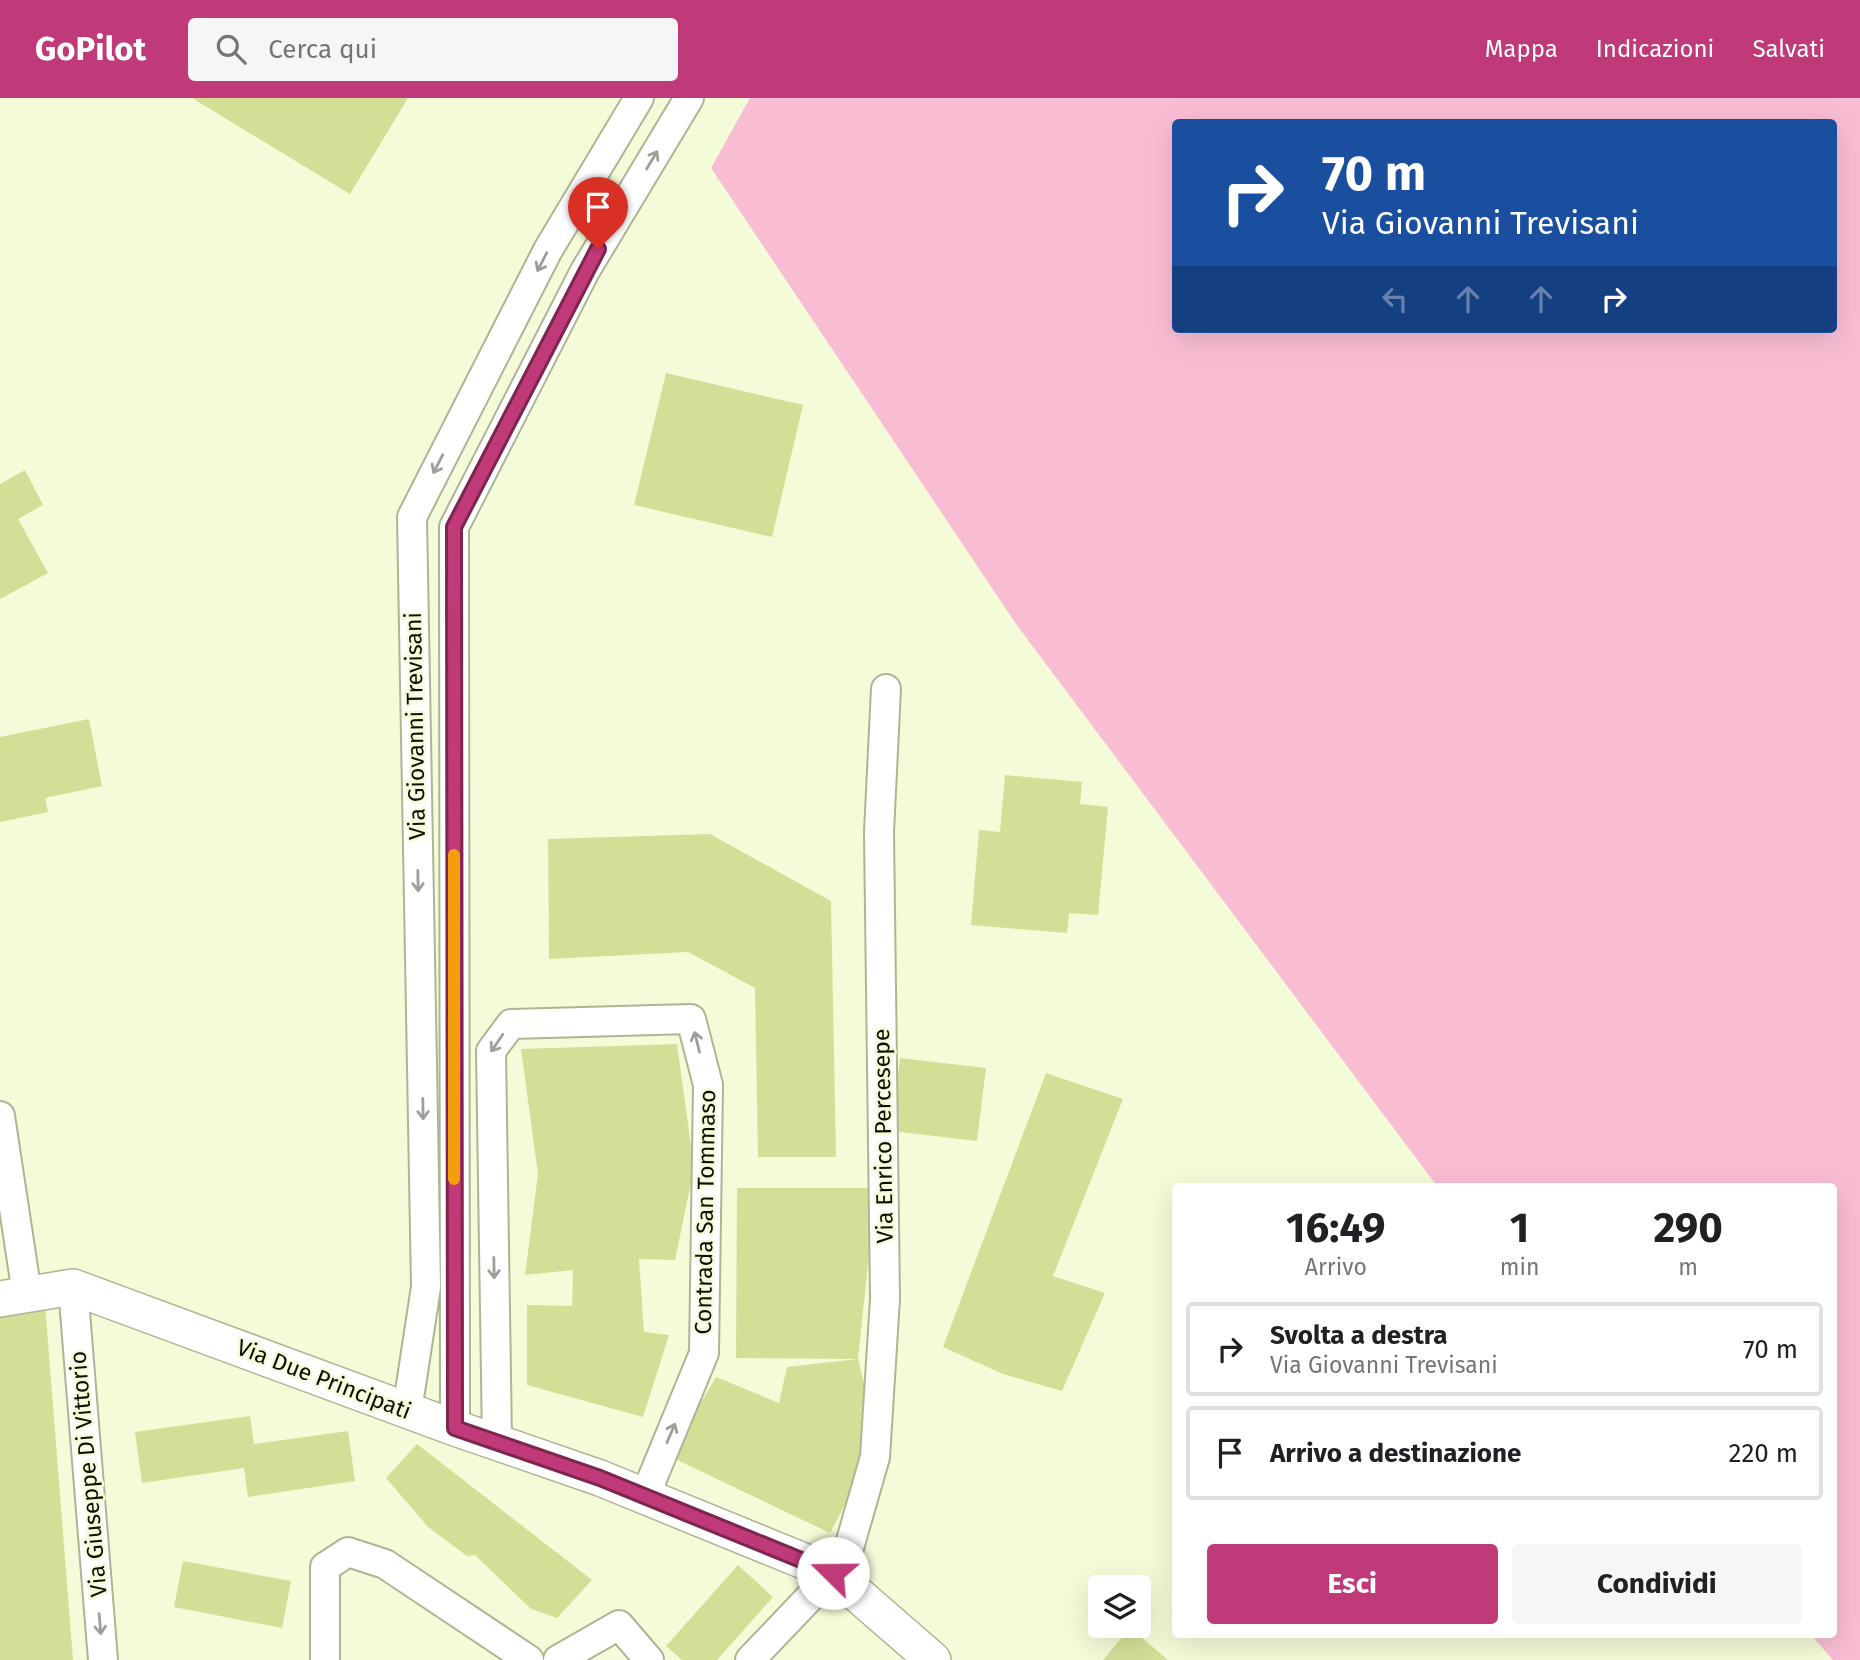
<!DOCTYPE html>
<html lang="it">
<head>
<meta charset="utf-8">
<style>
	body { margin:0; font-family:"Fira Sans",sans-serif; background:#f6f6f6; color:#202124; height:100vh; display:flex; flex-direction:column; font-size:26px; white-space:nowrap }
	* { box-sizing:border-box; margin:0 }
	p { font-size:23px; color:#757577 }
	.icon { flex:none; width:38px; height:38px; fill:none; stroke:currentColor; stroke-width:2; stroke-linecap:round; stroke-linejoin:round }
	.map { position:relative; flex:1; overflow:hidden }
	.panel { position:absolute; left:1172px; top:1085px; width:665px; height:455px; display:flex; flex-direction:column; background:#fff; border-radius:7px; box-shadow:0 7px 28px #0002 }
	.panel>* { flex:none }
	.guide { position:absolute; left:1172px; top:21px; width:665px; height:214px; border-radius:7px; box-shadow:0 7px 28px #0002; background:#1a4fa0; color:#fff; overflow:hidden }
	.buttons { position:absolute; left:1088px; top:1477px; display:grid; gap:14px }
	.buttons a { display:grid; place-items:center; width:63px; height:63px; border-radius:7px; background:#fff; box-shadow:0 7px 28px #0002; font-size:35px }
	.pin { position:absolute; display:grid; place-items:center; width:60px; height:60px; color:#fff; margin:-72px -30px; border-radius:50% 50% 50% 0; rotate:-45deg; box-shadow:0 0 7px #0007 }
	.pin .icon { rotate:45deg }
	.me { position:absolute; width:77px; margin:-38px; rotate:292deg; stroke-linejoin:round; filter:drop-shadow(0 0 5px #0008) }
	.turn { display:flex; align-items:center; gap:24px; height:147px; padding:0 35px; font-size:32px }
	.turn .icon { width:91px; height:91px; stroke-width:2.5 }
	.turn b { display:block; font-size:49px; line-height:60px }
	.lanes { display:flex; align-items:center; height:66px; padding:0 35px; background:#0003; justify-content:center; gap:35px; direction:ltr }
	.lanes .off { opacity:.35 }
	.eta { display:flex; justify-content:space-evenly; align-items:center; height:119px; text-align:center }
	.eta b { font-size:42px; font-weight:700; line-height:49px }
	.primary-button { display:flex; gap:14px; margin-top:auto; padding:14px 35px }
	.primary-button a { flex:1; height:80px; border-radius:7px; background:#c03979; color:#fff; font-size:28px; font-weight:700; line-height:80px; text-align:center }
	.primary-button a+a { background:#f6f6f6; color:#202124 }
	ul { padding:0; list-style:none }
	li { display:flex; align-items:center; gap:21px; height:94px; margin:0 14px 10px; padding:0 21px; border:4px solid #e0e0e0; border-radius:7px }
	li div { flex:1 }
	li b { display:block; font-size:26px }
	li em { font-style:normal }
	header { display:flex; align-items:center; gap:42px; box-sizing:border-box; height:98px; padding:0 35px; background:#c03979; color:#fff }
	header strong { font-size:33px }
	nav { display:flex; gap:38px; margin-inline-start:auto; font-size:24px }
	.search { width:490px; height:63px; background:#f6f6f6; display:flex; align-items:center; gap:18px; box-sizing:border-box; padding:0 24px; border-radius:7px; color:#757577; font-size:26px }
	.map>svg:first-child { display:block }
</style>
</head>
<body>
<header>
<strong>GoPilot</strong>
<div class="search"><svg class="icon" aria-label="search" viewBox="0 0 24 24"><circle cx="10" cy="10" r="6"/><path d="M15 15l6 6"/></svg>Cerca qui</div>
<nav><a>Mappa</a><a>Indicazioni</a><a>Salvati</a></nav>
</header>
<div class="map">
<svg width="1860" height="1562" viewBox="0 0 1860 1562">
	<rect width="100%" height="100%" fill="#f4fbd8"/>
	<path fill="#f9bdd3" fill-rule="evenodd" d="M750,0H1860V1562H1833L1811,1537L1834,1536V1088H1437L1016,526L711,70ZM1176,24H1834V231H1176Z"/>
	<g fill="#d2e097">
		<path d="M192,0H408L350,96Z"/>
		<path d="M666,275L803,307L772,439L634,407Z"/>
		<path d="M25,372L43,407L18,421L48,475L0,501V386Z"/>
		<path d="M89,621L102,688L45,700L48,714L0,724V639Z"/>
		<path d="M1005,677L1082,684L1080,706L1108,709L1098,817L1069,815L1067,835L971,827L979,732L1000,734Z"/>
		<path d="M710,736L831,803L836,1059H758L755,890L688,854L549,861L548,741Z"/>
		<path d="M677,946L694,1070L675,1162L639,1161L644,1234L669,1237L643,1319L527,1287V1207L572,1208L573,1172L525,1177L538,1076L521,951Z"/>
		<path d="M900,960L986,970L977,1043L891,1033Z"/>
		<path d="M1046,975L1123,1001L1053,1178L1105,1195L1062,1293L1003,1276L943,1249Z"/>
		<path d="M737,1090H876L858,1261L736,1260Z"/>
		<path d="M45,1206L73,1562H0V1214Z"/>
		<path d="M858,1261L870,1311L857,1384L830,1435L669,1358L716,1279L779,1305L787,1269Z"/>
		<path d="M250,1318L254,1346L348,1333L355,1383L248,1399L244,1370L142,1385L135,1334Z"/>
		<path d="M417,1346L592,1482L557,1520L531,1511L475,1457L467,1458L428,1429L386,1380Z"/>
		<path d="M183,1463L291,1483L282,1530L174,1509Z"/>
		<path d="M738,1467L773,1499L717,1562H682L666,1548Z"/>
		<path d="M1130,1530L1168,1562H1103Z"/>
	</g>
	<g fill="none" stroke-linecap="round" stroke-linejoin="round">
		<g stroke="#aeb594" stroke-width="32">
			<g id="minor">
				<path d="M0,1018L27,1196"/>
				<path d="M73,1189L103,1562"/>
				<path d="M407,1313L426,1189L412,419L548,152L639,0"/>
				<path d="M455,1330L454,429L585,173L689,0"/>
				<path d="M497,1343L491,953L511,926L691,921L708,987L704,1255L645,1398"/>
				<path d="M840,1481L875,1359L885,1201L879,734L886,591"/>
				<path d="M325,1562V1469L348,1454L385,1466L529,1562"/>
				<path d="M558,1562L619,1527L649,1562"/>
				<path d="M750,1562L833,1475"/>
			</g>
		</g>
		<g stroke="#aeb594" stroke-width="38">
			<path id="tertiary" d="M0,1201L73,1189L455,1330L600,1380L833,1475L933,1562"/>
		</g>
		<use href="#minor" stroke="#fff" stroke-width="28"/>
		<use href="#tertiary" stroke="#fff" stroke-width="35"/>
	</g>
	<defs><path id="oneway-shaft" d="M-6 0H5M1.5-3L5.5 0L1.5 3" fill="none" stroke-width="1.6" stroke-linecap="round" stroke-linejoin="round" transform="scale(1.75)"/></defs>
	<g stroke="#9e9f9b">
		<use href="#oneway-shaft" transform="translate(652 62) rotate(-59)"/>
		<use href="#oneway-shaft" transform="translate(542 164) rotate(117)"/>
		<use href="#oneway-shaft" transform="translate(438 366) rotate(117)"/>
		<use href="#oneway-shaft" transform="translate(418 783) rotate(89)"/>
		<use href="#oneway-shaft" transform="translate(697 944) rotate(-104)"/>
		<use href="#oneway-shaft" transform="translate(497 945) rotate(124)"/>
		<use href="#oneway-shaft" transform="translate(423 1011) rotate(89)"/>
		<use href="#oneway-shaft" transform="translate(494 1170) rotate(89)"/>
		<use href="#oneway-shaft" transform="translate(671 1335) rotate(-67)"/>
		<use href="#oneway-shaft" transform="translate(100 1526) rotate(85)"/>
	</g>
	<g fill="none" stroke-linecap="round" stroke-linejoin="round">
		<g stroke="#7d254f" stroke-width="18">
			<path id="route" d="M598,151L454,429L455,1330L600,1380L833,1475"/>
		</g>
		<use href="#route" stroke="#c03979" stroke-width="12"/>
		<path stroke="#f59e0b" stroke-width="12" d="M454,757V1081"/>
	</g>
	<g text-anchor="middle" stroke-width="5" stroke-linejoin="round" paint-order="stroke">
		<g font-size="23" fill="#0d0f04" stroke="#f4fbd8">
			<text transform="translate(415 628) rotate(-91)" y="8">Via Giovanni Trevisani</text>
			<text transform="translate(883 1038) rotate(-91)" y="8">Via Enrico Percesepe</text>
			<text transform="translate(705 1114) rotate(-89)" y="8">Contrada San Tommaso</text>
			<text transform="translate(324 1281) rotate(21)" y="8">Via Due Principati</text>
			<text transform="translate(88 1376) rotate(-95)" y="8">Via Giuseppe Di Vittorio</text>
		</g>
	</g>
</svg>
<div class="buttons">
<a><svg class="icon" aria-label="layers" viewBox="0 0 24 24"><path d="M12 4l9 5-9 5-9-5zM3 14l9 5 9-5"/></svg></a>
</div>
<div class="pin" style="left:598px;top:151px;background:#d93025"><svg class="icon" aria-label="arrive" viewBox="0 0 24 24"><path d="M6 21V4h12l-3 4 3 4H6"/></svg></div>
<svg class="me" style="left:833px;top:1475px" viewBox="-20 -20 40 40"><circle r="19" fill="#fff"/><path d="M0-13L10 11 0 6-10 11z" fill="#c03979"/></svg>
<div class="guide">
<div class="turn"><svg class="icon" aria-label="right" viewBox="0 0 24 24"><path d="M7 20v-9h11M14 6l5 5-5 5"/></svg><div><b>70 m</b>Via Giovanni Trevisani</div></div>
<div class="lanes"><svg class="icon off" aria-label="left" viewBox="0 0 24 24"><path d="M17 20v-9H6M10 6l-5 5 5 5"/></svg><svg class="icon off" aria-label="ahead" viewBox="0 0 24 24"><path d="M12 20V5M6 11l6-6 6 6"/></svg><svg class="icon off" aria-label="ahead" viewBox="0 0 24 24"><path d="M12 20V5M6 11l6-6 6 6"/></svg><svg class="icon" aria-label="right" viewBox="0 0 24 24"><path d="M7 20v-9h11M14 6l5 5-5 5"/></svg></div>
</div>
<section class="panel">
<div class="eta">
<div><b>16:49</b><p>Arrivo</p></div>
<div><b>1</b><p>min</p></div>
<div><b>290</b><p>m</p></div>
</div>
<ul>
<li><svg class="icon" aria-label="right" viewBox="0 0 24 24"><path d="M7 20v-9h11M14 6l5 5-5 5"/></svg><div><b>Svolta a destra</b><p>Via Giovanni Trevisani</p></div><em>70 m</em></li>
<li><svg class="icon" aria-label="arrive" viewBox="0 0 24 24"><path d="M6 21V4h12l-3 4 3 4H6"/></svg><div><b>Arrivo a destinazione</b></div><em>220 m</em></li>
</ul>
<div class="primary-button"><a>Esci</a><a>Condividi</a></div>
</section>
</div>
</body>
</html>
